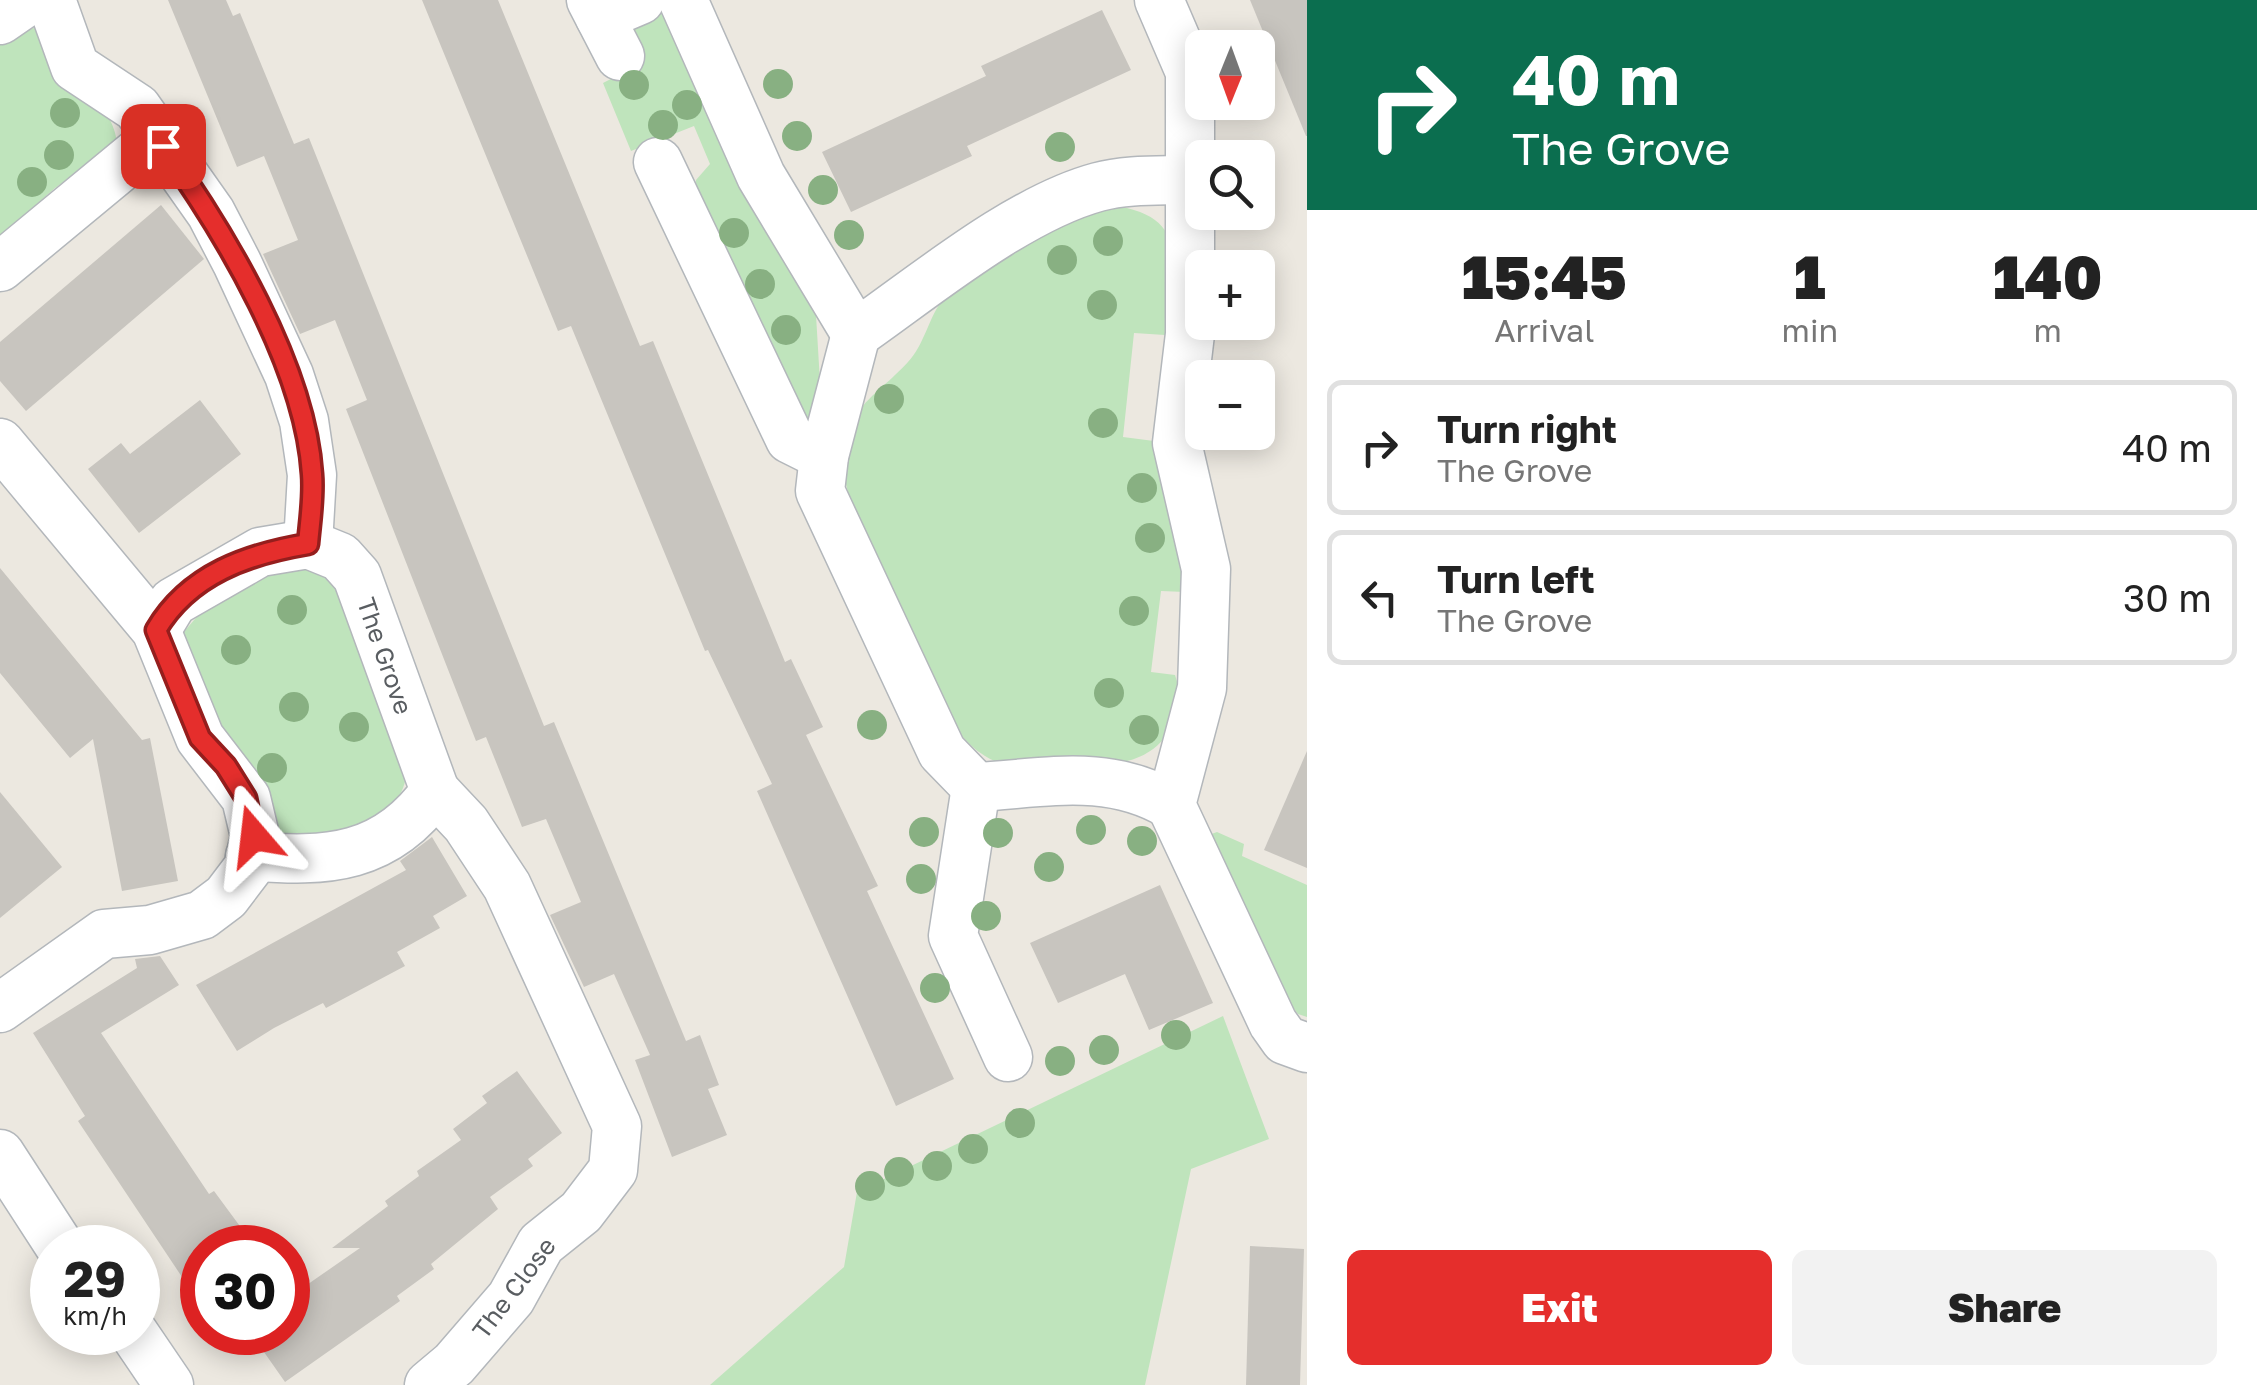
<!DOCTYPE html>
<html lang="en">
<head>
<meta charset="utf-8">
<style>
	body { margin:0; font-family:"Golos Text",sans-serif; background:#f2f2f2; color:#222; height:100vh; display:flex; flex-direction:column; font-size:38px; white-space:nowrap }
	* { box-sizing:border-box; margin:0 }
	p { font-size:32px; color:#767676 }
	.icon { flex:none; width:55px; height:55px; fill:none; stroke:currentColor; stroke-width:2; stroke-linecap:round; stroke-linejoin:round }
	.map { position:relative; flex:1; overflow:hidden }
	.panel { display:flex; flex-direction:column; background:#fff; width:950px }
	.panel>* { flex:none }
	.guide { background:#0b6e4f; color:#fff; overflow:hidden }
	.needle { width:65px; rotate:181deg }
	.controls { position:absolute; left:1185px; top:30px; display:grid; gap:20px }
	.controls a { display:grid; place-items:center; width:90px; height:90px; border-radius:15px; background:#fff; box-shadow:0 5px 25px #0003; font-size:50px }
	.speed { position:absolute; left:30px; top:1225px; display:flex; gap:20px; font-size:50px; font-weight:700; text-align:center }
	.speed>* { display:grid; place-content:center; width:130px; height:130px; border-radius:50%; background:#fff; box-shadow:0 5px 25px #0003; line-height:1 }
	.speed small { font-size:25px; font-weight:400 }
	.speed .limit { border:15px solid #d22; background:#fff; color:#111 }
	.pin { position:absolute; display:grid; place-items:center; width:85px; height:85px; color:#fff; margin:-42px; border-radius:20px; box-shadow:0 5px 15px #0006 }
	.me { position:absolute; width:110px; margin:-55px; rotate:343deg; stroke-linejoin:round; filter:drop-shadow(0 0 8px #0008) }
	.turn { display:flex; align-items:center; gap:35px; height:210px; padding:0 40px; font-size:45px }
	.turn .icon { width:130px; height:130px; stroke-width:2.5 }
	.turn b { display:block; font-size:70px; line-height:85px }
	.eta { display:flex; justify-content:space-evenly; align-items:center; height:170px; text-align:center }
	.eta b { font-size:60px; font-weight:800; line-height:70px }
	.primary-button { display:flex; gap:20px; margin-top:auto; padding:20px 40px }
	.primary-button a { flex:1; height:115px; border-radius:15px; background:#e52e2c; color:#fff; font-size:40px; font-weight:800; line-height:115px; text-align:center }
	.primary-button a+a { background:#f2f2f2; color:#222 }
	ul { padding:0; list-style:none }
	li { display:flex; align-items:center; gap:30px; height:135px; margin:0 20px 15px; padding:0 20px; border:5px solid #e0e0e0; border-radius:15px }
	li div { flex:1 }
	li b { display:block; font-size:38px }
	li em { font-style:normal }
	main { display:flex; flex:1; min-height:0 }
	.map>svg:first-child { display:block }
</style>
</head>
<body>
<main>
<div class="map">
<svg width="1307" height="1385" viewBox="0 0 1307 1385">
	<rect width="100%" height="100%" fill="#ece8e0"/>
	<g fill="#bfe4bc">
		<path d="M659,12L668,16L739,178L816,315L820,382L812,418L805,419L694,195L696,180L710,164L694,126L631,151L603,83L640,64L634,31L643,18Z"/>
		<path d="M34,28C56,42 122,119 116,144L55,188L0,237V44L19,31Z"/>
		<path d="M1111,205C1196,217 1170,267 1165,335L1134,333L1123,437L1154,441L1186,588L1185,592L1161,591L1151,672L1175,675C1188,712 1167,752 1127,761C1110,765 1091,764 1074,765C1046,767 1009,772 985,756C942,730 925,665 905,621C888,587 843,502 844,467C846,404 873,400 908,362C924,345 928,320 941,302C973,257 1060,225 1111,205Z"/>
		<path d="M285,559L334,576L406,778C395,830 328,838 284,839L278,832L214,720L182,634L207,605Z"/>
		<path d="M1217,832L1244,844L1242,856L1307,885V1017L1298,1014L1287,1000L1206,836Z"/>
		<path d="M1223,1016L1269,1139L1191,1169L1145,1385H710L844,1267L857,1192Z"/>
	</g>
	<g fill="#c8c5bf">
		<path d="M168,0H226L233,16L240,13L294,144L309,138L544,726L554,722L686,1041L700,1035L719,1085L708,1089L727,1135L672,1157L635,1060L650,1055L614,974L584,987L550,915L581,902L568,871L546,819L522,827L486,737L476,741L346,409L367,400L335,320L300,334L263,254L298,240L264,156L237,167Z"/>
		<path d="M422,0H498L640,346L653,341L785,662L791,659L823,727L806,735L878,886L867,891L954,1079L896,1106L757,791L772,784L708,650L705,651L571,326L558,331Z"/>
		<path d="M1250,0H1307V136H1306Z"/>
		<path d="M1102,10L1131,70L967,146L972,156L851,212L822,152L986,76L981,66Z"/>
		<path d="M161,205L204,259L26,411L0,381V342Z"/>
		<path d="M200,400L241,454L139,533L88,469L121,443L130,454Z"/>
		<path d="M0,568L142,740L150,738L178,881L122,891L93,739L70,758L0,673Z"/>
		<path d="M1307,751V868L1264,850Z"/>
		<path d="M0,792L62,867L0,918Z"/>
		<path d="M432,837L467,896L433,916L440,928L397,952L405,966L326,1008L323,1003L274,1028L237,1051L196,985L406,870L400,861Z"/>
		<path d="M1160,885L1213,1003L1149,1030L1125,974L1058,1003L1030,943Z"/>
		<path d="M160,956L179,985L101,1033L209,1194L214,1191L256,1248H202V1307L78,1121L85,1116L33,1033L137,968L135,959Z"/>
		<path d="M517,1071L562,1133L528,1159L533,1166L490,1197L498,1209L431,1264L434,1269L397,1296L400,1301L285,1382L250,1332H288V1298L360,1248H332L388,1206L385,1201L419,1176L417,1171L461,1140L453,1129L487,1103L482,1096Z"/>
		<path d="M1250,1246L1304,1249L1300,1385H1246Z"/>
	</g>
	<g fill="none" stroke-linecap="round" stroke-linejoin="round">
		<g stroke="#b3b7bb" stroke-width="51">
			<g id="minor">
				<path d="M51,0L75,67L137,108L211,213L237,263L289,375L304,421L312,475L308,544"/>
				<path d="M591,0L620,56"/>
				<path d="M683,0L761,176L856,334C925,286 1017,209 1098,187C1127,179 1159,181 1189,180"/>
				<path d="M1159,0L1190,72V334L1177,443L1206,569L1202,688L1171,805L1273,1023L1285,1040L1307,1048"/>
				<path d="M600,17L640,0"/>
				<path d="M0,20L29,0"/>
				<path d="M658,162L790,439L824,456"/>
				<path d="M0,267L157,137"/>
				<path d="M856,334L824,456L820,491L942,752L976,787C1047,783 1108,768 1171,805"/>
				<path d="M0,443L156,630L200,738L246,798L255,836L248,868L226,897L202,915L150,930L104,934L0,1008"/>
				<path d="M156,630L173,602L260,552L308,544L340,557L357,576L435,791C387,859 327,863 250,856"/>
				<path d="M976,787L953,936L1008,1057"/>
				<path d="M0,1154L61,1248"/>
				<path d="M133,1332L169,1385"/>
				<path d="M429,1385L454,1364L511,1298L541,1244L581,1212L613,1170L617,1126L507,886L466,824L435,791"/>
			</g>
		</g>
		<use href="#minor" stroke="#fff" stroke-width="48"/>
	</g>
	<g fill="#88b082">
		<circle cx="778" cy="84" r="15"/>
		<circle cx="634" cy="85" r="15"/>
		<circle cx="687" cy="105" r="15"/>
		<circle cx="65" cy="113" r="15"/>
		<circle cx="663" cy="125" r="15"/>
		<circle cx="797" cy="136" r="15"/>
		<circle cx="1060" cy="147" r="15"/>
		<circle cx="59" cy="155" r="15"/>
		<circle cx="32" cy="182" r="15"/>
		<circle cx="823" cy="190" r="15"/>
		<circle cx="734" cy="233" r="15"/>
		<circle cx="849" cy="235" r="15"/>
		<circle cx="1108" cy="241" r="15"/>
		<circle cx="1062" cy="260" r="15"/>
		<circle cx="760" cy="284" r="15"/>
		<circle cx="1102" cy="305" r="15"/>
		<circle cx="786" cy="330" r="15"/>
		<circle cx="889" cy="399" r="15"/>
		<circle cx="1103" cy="423" r="15"/>
		<circle cx="1142" cy="488" r="15"/>
		<circle cx="1150" cy="538" r="15"/>
		<circle cx="292" cy="610" r="15"/>
		<circle cx="1134" cy="611" r="15"/>
		<circle cx="236" cy="650" r="15"/>
		<circle cx="1109" cy="693" r="15"/>
		<circle cx="294" cy="707" r="15"/>
		<circle cx="872" cy="725" r="15"/>
		<circle cx="354" cy="727" r="15"/>
		<circle cx="1144" cy="730" r="15"/>
		<circle cx="272" cy="768" r="15"/>
		<circle cx="1091" cy="830" r="15"/>
		<circle cx="924" cy="832" r="15"/>
		<circle cx="998" cy="833" r="15"/>
		<circle cx="1142" cy="841" r="15"/>
		<circle cx="1049" cy="867" r="15"/>
		<circle cx="921" cy="879" r="15"/>
		<circle cx="986" cy="916" r="15"/>
		<circle cx="935" cy="988" r="15"/>
		<circle cx="1176" cy="1035" r="15"/>
		<circle cx="1104" cy="1050" r="15"/>
		<circle cx="1060" cy="1061" r="15"/>
		<circle cx="1020" cy="1123" r="15"/>
		<circle cx="973" cy="1149" r="15"/>
		<circle cx="937" cy="1166" r="15"/>
		<circle cx="899" cy="1172" r="15"/>
		<circle cx="870" cy="1186" r="15"/>
	</g>
	<g fill="none" stroke-linecap="round" stroke-linejoin="round">
		<g stroke="#951e1d" stroke-width="25">
			<path id="route" d="M163,146C225,233 305,366 312,474C314,497 310,521 308,544C248,554 189,574 156,630L200,738L226,766L246,798L254,836"/>
		</g>
		<use href="#route" stroke="#e52e2c" stroke-width="18"/>
	</g>
	<g text-anchor="middle" stroke-width="9" stroke-linejoin="round" paint-order="stroke">
		<g font-size="25" fill="#595d61" stroke="#fff">
			<text transform="translate(385 656) rotate(71)" y="9">The Grove</text>
			<text transform="translate(514 1288) rotate(-53)" y="9">The Close</text>
		</g>
	</g>
</svg>
<div class="controls">
<a><svg class="needle" viewBox="-14 -14 28 28"><path d="M0-13l5 13h-10z" fill="#e53935"/><path d="M0 13l5-13h-10z" fill="#767676"/></svg></a>
<a><svg class="icon" aria-label="search" viewBox="0 0 24 24"><circle cx="10" cy="10" r="6"/><path d="M15 15l6 6"/></svg></a>
<a>+</a>
<a>−</a>
</div>
<div class="speed"><div>29<small>km/h</small></div><div class="limit">30</div></div>
<div class="pin" style="left:163px;top:146px;background:#d93025"><svg class="icon" aria-label="arrive" viewBox="0 0 24 24"><path d="M6 21V4h12l-3 4 3 4H6"/></svg></div>
<svg class="me" style="left:254px;top:836px" viewBox="-20 -20 40 40"><path d="M0-17L14 15 0 8-14 15z" fill="#e52e2c" stroke="#fff" stroke-width="4"/></svg>
</div>
<section class="panel">
<div class="guide">
<div class="turn"><svg class="icon" aria-label="right" viewBox="0 0 24 24"><path d="M7 20v-9h11M14 6l5 5-5 5"/></svg><div><b>40 m</b>The Grove</div></div>
</div>
<div class="eta">
<div><b>15:45</b><p>Arrival</p></div>
<div><b>1</b><p>min</p></div>
<div><b>140</b><p>m</p></div>
</div>
<ul>
<li><svg class="icon" aria-label="right" viewBox="0 0 24 24"><path d="M7 20v-9h11M14 6l5 5-5 5"/></svg><div><b>Turn right</b><p>The Grove</p></div><em>40 m</em></li>
<li><svg class="icon" aria-label="left" viewBox="0 0 24 24"><path d="M17 20v-9H6M10 6l-5 5 5 5"/></svg><div><b>Turn left</b><p>The Grove</p></div><em>30 m</em></li>
</ul>
<div class="primary-button"><a>Exit</a><a>Share</a></div>
</section>
</main>
</body>
</html>
